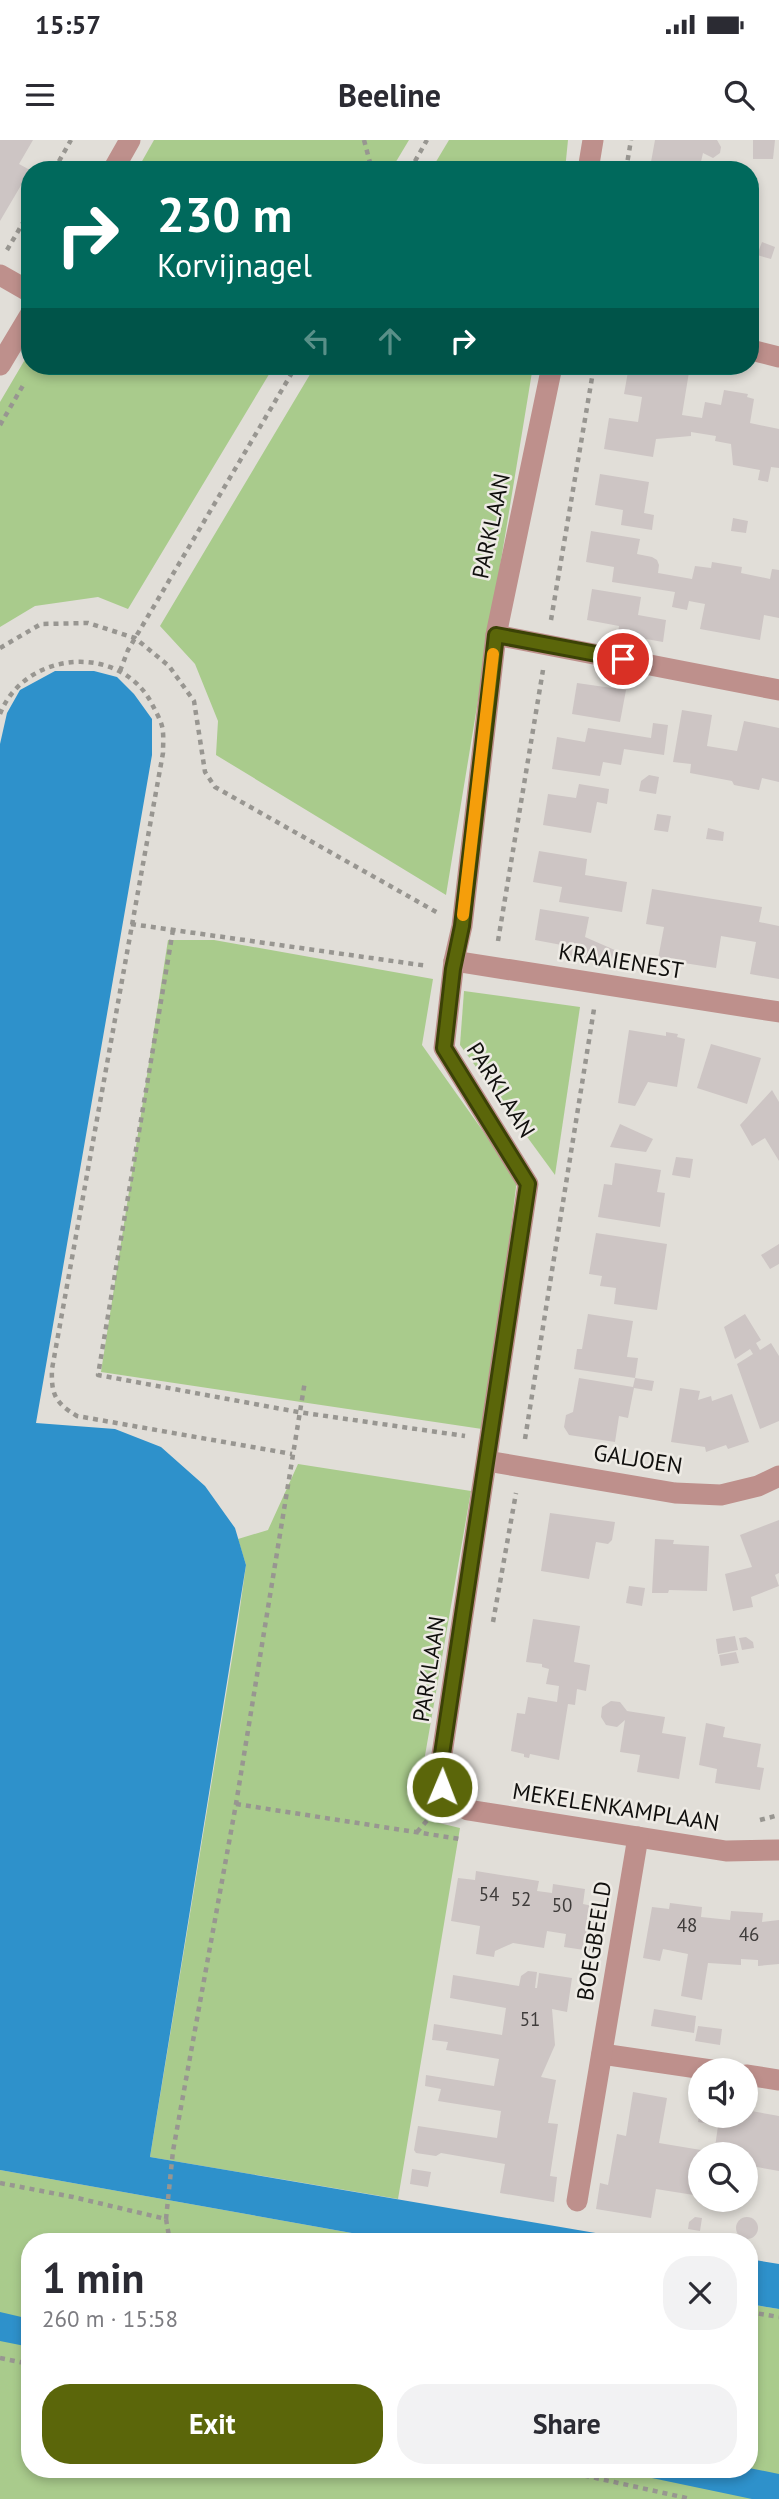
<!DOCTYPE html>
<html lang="en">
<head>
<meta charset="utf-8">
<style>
	body { margin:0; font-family:"PT Sans",sans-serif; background:#f2f2f3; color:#2b2b33; height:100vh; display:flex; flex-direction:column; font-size:26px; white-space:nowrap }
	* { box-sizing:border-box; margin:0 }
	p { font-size:23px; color:#7c7c81 }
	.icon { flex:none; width:38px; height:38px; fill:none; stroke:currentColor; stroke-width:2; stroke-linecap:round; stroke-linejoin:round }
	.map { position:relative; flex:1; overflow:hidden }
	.side { position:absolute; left:21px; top:2093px; width:737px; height:245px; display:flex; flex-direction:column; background:#fff; border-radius:28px; box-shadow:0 4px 10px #0003 }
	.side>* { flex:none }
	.banner { position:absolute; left:21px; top:21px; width:738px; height:214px; border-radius:28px; box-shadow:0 4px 10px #0003; background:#00695c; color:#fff; overflow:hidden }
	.buttons { position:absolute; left:688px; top:1918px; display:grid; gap:14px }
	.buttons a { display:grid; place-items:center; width:70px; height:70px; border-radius:50%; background:#fff; box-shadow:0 4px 10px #0003; font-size:35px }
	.pin { position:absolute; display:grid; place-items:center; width:60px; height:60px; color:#fff; margin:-30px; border:4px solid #fff; border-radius:50%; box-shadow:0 2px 7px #0007 }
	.me { position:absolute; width:77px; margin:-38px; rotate:1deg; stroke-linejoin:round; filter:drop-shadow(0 0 5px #0008) }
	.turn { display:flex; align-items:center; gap:24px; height:147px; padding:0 21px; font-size:32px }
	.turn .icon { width:91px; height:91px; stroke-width:2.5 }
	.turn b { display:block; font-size:49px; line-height:60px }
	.lanes { display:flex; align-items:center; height:66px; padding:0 21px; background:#0003; justify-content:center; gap:35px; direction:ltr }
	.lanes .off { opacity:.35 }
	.round { display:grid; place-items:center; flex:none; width:74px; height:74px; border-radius:28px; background:#f2f2f3 }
	.head { display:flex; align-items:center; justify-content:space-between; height:119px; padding:0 21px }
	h1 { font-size:42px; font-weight:800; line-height:52px }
	.button { display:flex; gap:14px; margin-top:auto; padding:14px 21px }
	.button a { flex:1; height:80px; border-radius:28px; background:#5b660a; color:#fff; font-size:28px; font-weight:800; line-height:80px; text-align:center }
	.button a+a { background:#f2f2f3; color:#2b2b33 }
	.status { display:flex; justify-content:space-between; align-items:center; height:49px; padding:0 35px; background:#fff; direction:ltr }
	.status svg { height:19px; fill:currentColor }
	header { display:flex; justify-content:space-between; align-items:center; height:91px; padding:0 21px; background:#fff; font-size:32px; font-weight:800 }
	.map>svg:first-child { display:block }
</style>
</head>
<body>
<div class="status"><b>15:57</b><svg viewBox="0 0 49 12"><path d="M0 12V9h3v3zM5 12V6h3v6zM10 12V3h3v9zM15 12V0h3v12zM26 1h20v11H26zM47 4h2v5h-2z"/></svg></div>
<header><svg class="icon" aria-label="menu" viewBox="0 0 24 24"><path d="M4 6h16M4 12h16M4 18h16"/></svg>Beeline<svg class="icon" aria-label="search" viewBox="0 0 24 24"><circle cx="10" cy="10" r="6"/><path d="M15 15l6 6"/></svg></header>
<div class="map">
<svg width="779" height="2359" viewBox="0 0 779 2359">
	<rect width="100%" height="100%" fill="#e1ded8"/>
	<g fill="#a9cb8c">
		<path d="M154,0H409L391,30H137Z"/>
		<path d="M449,0H568L565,30H431Z"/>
		<path d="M30,211V226H274L128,469L98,457L35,466L0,487V262Z"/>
		<path d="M315,226H533L446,755L216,615L218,581L195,524L160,486Z"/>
		<path d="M168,800H214L433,839L422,905L517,1039L496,1210L482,1289L101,1232Z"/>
		<path d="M464,851L580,867L555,1035L460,905Z"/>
		<path d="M298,1324L471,1351L423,1627L425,1663L439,1683L460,1688L398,2059L150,2017L238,1482L246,1425L238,1399L268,1390Z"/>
		<path d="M0,2030L402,2102H30V2329H749V2164L779,2169V2359H0Z"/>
	</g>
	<g fill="#2e91cb">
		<path d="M55,531H94L117,537L134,554L152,579V615L36,1283L115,1289L161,1307L205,1346L235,1388L246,1425L150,2017L648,2102H402L0,2030V604L7,573L20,550Z"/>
		<path d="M749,2119L779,2124V2169L749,2164Z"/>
		<path d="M0,2172L30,2179V2207L0,2201Z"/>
		<path d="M749,2328L779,2334V2359H752L609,2329Z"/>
	</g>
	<g fill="#cdc5c4">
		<path d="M0,0H33L19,24L30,30L0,81Z"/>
		<path d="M655,0H717L721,7L720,13L713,18L703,13L699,30L651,22Z"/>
		<path d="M753,0H775L773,19H753Z"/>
		<path d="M762,102L775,107L771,119L757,115Z"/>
		<path d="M751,109L758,110L752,147H751Z"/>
		<path d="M629,226H648L689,232L682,275L702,278L705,262L721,265L724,250L748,254L747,257L754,259L750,283L779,289V328L771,327L768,342L758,340L760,330L733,325L731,304L715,301L716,296L691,292V296L656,299L653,317L604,309L609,278L638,282L642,257L624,254Z"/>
		<path d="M600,334L649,342L644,373L654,375L652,390L621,385L623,370L595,365Z"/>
		<path d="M733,378L748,381L746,393L731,391Z"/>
		<path d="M591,391L640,399L637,414L652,417L657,420L659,425L658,433L692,439L695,426L711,428L712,422L742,427L741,433L770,439L772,429L779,430V478L764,475L760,500L700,489L705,464L689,461L687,470L672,467L675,452L612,442L614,427L586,422Z"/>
		<path d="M592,449L641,457L638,475L666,480L663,502L618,494L619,486L587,480Z"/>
		<path d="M577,543L626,550L620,582L572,574Z"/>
		<path d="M682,570L712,575L707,606L737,611L744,581L779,588V642L762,638L759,650L734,645L732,641L690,633L691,624L673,622Z"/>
		<path d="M653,583L668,585L664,615L624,609L621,625L603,622L600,636L552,629L557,597L585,602L588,588L651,598Z"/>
		<path d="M649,635L659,637L656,654L639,651L641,641Z"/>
		<path d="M579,644L609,649L607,664L597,662L591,693L543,685L548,654L576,658Z"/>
		<path d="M657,674L671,676L668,692L654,690Z"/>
		<path d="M708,688L724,692L723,701L706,699Z"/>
		<path d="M539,711L587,719L585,735L627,742L622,772L559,762L562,747L533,742Z"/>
		<path d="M652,749L762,767L759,782L779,786V839L750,834L756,802L721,796L716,828L658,819L664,787L646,784Z"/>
		<path d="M540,769L589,777L585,797L617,811L615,825L565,816L567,806L535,800Z"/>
		<path d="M629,890L666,896V892L678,894L677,897L685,899L677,947L648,942L635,966L618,963Z"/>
		<path d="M711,904L761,918L747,964L697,948Z"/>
		<path d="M772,950L779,962V1021L765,998L752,1006L740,985Z"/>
		<path d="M620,984L653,999L646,1012L610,1007Z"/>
		<path d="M676,1017L693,1019L690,1038L672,1035Z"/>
		<path d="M615,1023L661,1030L657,1052L665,1053L660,1087L598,1077L604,1044L612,1045Z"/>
		<path d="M596,1093L667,1104L657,1170L614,1164L616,1148L600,1146L602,1136L589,1134Z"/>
		<path d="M779,1104V1124L770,1129L761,1115Z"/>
		<path d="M588,1174L633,1181L627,1217L638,1218L635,1238L574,1229L577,1209H582Z"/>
		<path d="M745,1174L761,1200L756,1203L760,1210L771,1203L779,1216V1281L760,1289L737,1224L753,1214L750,1209L735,1219L724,1187Z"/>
		<path d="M579,1238L633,1247L635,1238L654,1241L652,1251L634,1248L628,1278L619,1276L615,1302L569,1295L564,1287L566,1275L573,1272Z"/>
		<path d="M680,1248L700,1251L698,1260L711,1256L712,1261L732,1254L749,1302L728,1309L726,1305L706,1312L705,1307L671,1302Z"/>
		<path d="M651,1311L666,1314L664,1327L649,1324Z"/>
		<path d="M550,1373L615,1382L612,1400L608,1404L596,1402L589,1439L541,1431Z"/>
		<path d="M779,1380V1433L775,1435L779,1446L751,1457L753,1467L733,1471L725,1434L752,1427L740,1395Z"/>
		<path d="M655,1399L674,1400L673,1404L709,1406L707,1451L669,1450L668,1453H652Z"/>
		<path d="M629,1446L645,1448L642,1466L626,1463Z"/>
		<path d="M533,1479L580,1486L574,1522L590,1525L586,1551L577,1549L575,1565L568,1564L559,1620L530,1614L529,1618L524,1617V1614L511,1611L517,1573L525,1574L528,1557L557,1562L559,1546L546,1544L549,1529L542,1527V1524L526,1522Z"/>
		<path d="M735,1496L738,1510L718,1514L716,1499Z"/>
		<path d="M746,1497L753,1502L754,1508L742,1510L739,1498Z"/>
		<path d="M736,1512L739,1523L721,1526L719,1515Z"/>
		<path d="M611,1561L620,1562L627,1571L665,1577L662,1593L686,1597L679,1639L637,1632L640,1615L620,1612L625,1580L617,1587L606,1585L601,1577L602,1567Z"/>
		<path d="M706,1583L725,1587L723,1597L761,1604L757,1627L764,1628L760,1650L715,1643L717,1629L699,1625Z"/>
		<path d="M476,1731L539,1741L537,1751L552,1753L553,1744L585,1749L583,1764L598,1767L591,1811L564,1807L566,1794L547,1791L544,1808L513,1803L495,1811L494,1817L476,1814L480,1786L451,1781L458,1738L475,1740Z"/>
		<path d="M670,1763L702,1767L701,1777L730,1780L731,1771L763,1773L762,1782L779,1780V1824L758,1826V1820L741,1819V1825L708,1823L702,1860L681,1856L688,1814L663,1809L660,1821L643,1818L652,1767L669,1769Z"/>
		<path d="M528,1831L537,1832L535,1848H537L539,1833L572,1838L567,1872L552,1869L555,1905L541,1937L556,1940L548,1983L558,1984L550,2036L557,2037L554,2062L500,2053L505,2024L441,2013L436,2016L416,2013L414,2010L418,1986L497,1998L501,1971L438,1961L441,1949L425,1946L426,1935L494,1946L499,1919L446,1910L448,1902L432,1900L434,1884L502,1895L506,1868L450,1858L453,1835L519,1846L521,1836Z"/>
		<path d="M654,1869L696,1876L694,1893L651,1886Z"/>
		<path d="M698,1886L722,1889L720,1905L695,1901Z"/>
		<path d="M633,1952L667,1958L659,2003L713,2012V2014H700V2056L656,2049L651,2078L596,2069L600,2043L608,2045L617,1994L626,1996Z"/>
		<path d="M746,1970L779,1976V2031L746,2025V2014H714L719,1979L735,1981L736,1976H746Z"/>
		<path d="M699,1976H716L715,1985L698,1982Z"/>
		<path d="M412,2029L431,2032L428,2047L410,2044Z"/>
		<circle cx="747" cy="2088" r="11"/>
		<path d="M695,2077L702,2078L700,2091L688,2089L689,2082Z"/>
	</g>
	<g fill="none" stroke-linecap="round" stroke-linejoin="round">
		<g stroke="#989691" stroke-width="4.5" stroke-dasharray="5 5" stroke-linecap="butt">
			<path d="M364,0L372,30"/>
			<path d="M54,30L71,0"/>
			<path d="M410,30L427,0"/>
			<path d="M626,30L631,0"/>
			<path d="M7,110L30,71"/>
			<path d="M0,285L25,242"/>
			<path d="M551,480L594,226"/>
			<path d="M0,508L41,484L88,483L135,498L169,526L194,561L205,632L215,647L438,773"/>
			<path d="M120,531L128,510L296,226"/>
			<path d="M0,574C25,510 122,502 153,566C156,572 160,579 162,586C164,594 163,605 163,613L52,1229C51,1254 55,1263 77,1276L292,1314"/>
			<path d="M131,784L428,826"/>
			<path d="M173,790L98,1235L298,1272L465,1296"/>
			<path d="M498,801L543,530"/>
			<path d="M525,1299L594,869"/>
			<path d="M493,1482L516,1353"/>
			<path d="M236,1664L460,1699"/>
			<path d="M760,1680L779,1675"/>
			<path d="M417,1692L430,1677"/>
			<path d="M0,2043L73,2057L166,2079L170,2102"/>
			<path d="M166,2079L173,2011L236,1664L305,1241"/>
			<path d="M749,2172L779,2177"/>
			<path d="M0,2218L30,2224"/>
			<path d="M555,2329L691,2359"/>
		</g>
		<g stroke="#be908c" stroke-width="21">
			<path d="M113,30L130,0"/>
			<path d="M588,30L593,0"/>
			<path d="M0,135L30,152"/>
			<path d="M751,210L779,217"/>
			<path d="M0,225L30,175"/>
			<path d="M552,226L496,495L462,786L454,821L444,908L528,1044L439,1634C444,1653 451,1662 468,1670L726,1711L779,1710"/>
			<path d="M496,495L779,550"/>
			<path d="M454,821L779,872"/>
			<path d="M487,1321L675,1353L721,1355L758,1346L779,1336"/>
			<path d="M602,1914L711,1930"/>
			<path d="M746,1935L779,1940"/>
			<path d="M577,2061L638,1697"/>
		</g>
	</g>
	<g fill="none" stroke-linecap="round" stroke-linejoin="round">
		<g stroke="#3b4206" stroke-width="18">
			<path id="route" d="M442,1647L439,1634L528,1044L444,908L453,829L462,786L496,495L623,519"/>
		</g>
		<use href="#route" stroke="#5b660a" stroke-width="12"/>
		<path stroke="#f59e0b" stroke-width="12" d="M463,775L493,514"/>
	</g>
	<g text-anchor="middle" stroke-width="5" stroke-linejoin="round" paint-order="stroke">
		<g font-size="19" fill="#3f3c3b">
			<text x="489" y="1761">54</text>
			<text x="521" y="1766">52</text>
			<text x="562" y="1772">50</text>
			<text x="687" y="1792">48</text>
			<text x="749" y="1801">46</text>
			<text x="530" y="1886">51</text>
		</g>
		<g font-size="23" fill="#100f0d" stroke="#eeebe5">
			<text transform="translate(491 386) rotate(-78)" y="8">PARKLAAN</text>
			<text transform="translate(621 821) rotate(9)" y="8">KRAAIENEST</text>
			<text transform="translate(501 950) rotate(58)" y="8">PARKLAAN</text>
			<text transform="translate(638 1319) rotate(9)" y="8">GALJOEN</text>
			<text transform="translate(429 1529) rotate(-81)" y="8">PARKLAAN</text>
			<text transform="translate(616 1667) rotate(9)" y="8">MEKELENKAMPLAAN</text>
			<text transform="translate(594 1801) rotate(-81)" y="8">BOEGBEELD</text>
		</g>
	</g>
</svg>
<div class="buttons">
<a><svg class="icon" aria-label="sound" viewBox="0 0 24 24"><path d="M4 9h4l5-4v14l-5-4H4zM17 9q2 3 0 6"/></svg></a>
<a><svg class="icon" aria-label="search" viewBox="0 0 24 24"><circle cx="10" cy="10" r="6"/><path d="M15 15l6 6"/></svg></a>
</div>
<div class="pin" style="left:623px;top:519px;background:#d93025"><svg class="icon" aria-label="arrive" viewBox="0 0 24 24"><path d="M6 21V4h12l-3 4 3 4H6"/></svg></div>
<svg class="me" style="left:442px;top:1647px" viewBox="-20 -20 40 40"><circle r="17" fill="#5b660a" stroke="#fff" stroke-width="3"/><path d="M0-11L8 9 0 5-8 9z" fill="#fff"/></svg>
<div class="banner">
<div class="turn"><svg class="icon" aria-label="right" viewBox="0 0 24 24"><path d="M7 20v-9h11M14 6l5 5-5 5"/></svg><div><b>230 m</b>Korvijnagel</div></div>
<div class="lanes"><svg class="icon off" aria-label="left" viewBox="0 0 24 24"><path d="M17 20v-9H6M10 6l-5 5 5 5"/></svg><svg class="icon off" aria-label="ahead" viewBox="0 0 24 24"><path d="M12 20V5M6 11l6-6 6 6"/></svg><svg class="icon" aria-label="right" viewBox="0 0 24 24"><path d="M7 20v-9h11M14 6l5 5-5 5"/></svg></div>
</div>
<section class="side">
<div class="head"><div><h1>1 min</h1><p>260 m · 15:58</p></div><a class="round"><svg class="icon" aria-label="close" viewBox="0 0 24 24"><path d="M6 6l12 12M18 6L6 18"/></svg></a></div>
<div class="button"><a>Exit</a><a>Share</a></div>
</section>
</div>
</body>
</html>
